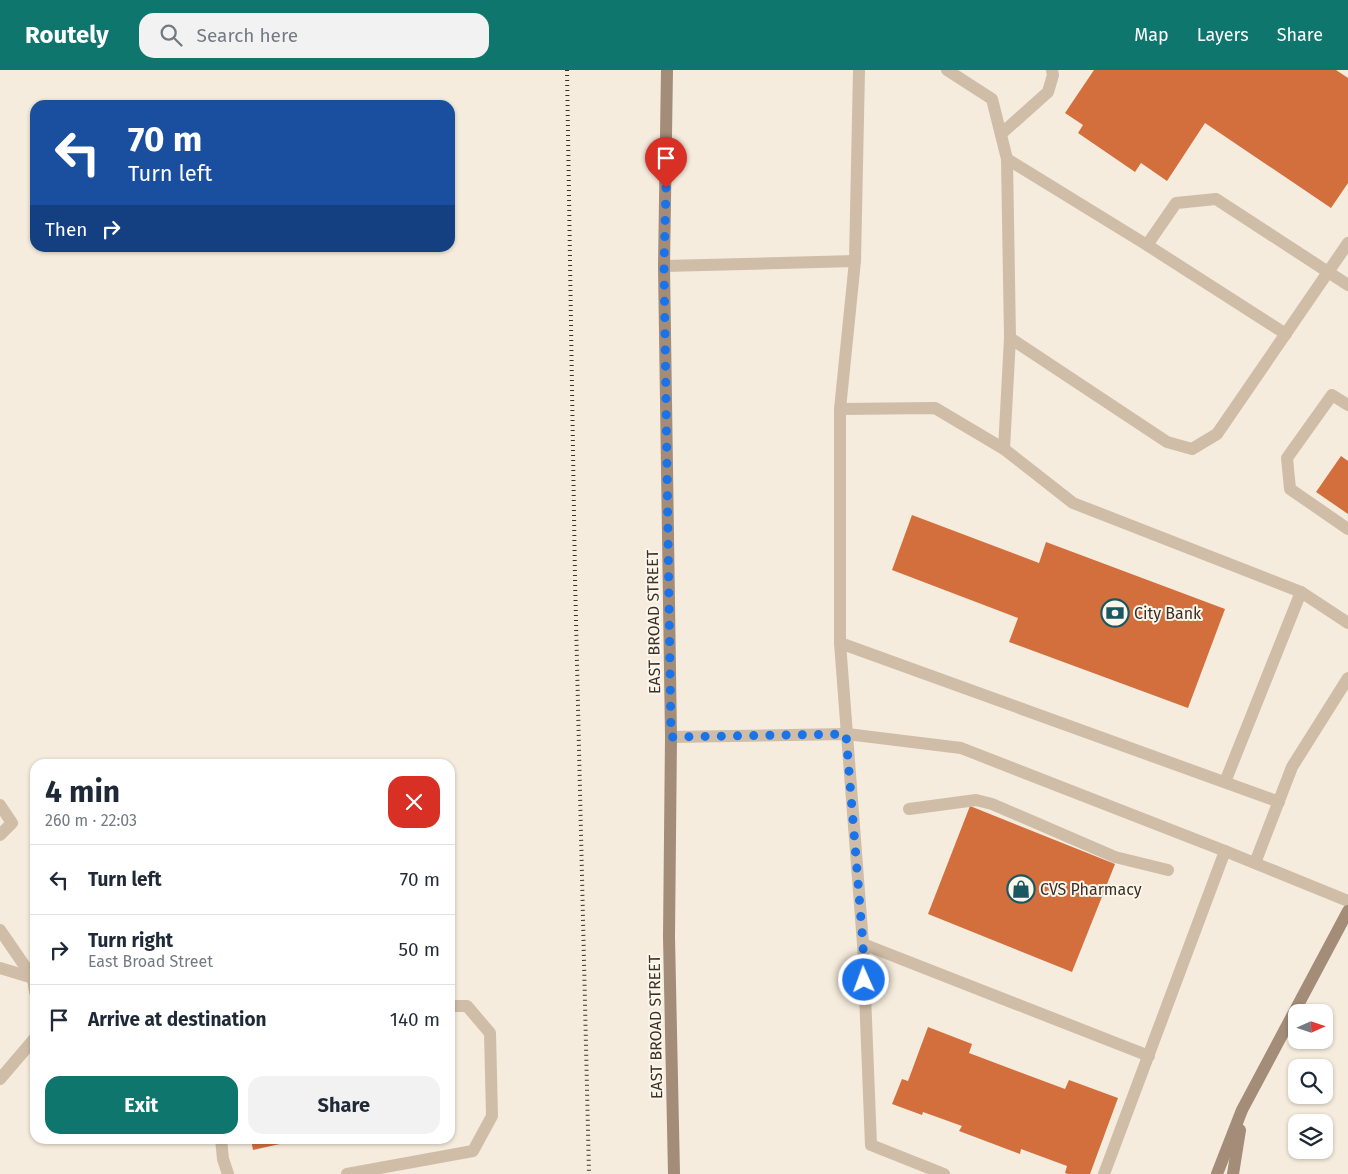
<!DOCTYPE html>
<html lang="en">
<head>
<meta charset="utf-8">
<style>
	body { margin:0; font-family:"Fira Sans",sans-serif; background:#f2f2f3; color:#1f2937; height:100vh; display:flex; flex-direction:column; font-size:19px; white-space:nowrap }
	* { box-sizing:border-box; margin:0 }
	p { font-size:16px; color:#747a83 }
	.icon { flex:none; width:28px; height:28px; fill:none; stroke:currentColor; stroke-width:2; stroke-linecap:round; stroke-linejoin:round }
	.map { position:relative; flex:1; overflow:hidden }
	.sheet { position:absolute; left:30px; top:689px; width:425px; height:385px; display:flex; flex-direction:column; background:#fff; border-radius:15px; box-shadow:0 1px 4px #0004 }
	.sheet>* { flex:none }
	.hud { position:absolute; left:30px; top:30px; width:425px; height:152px; border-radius:15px; box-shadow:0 1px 4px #0004; background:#1a4fa0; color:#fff; overflow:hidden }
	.needle { width:32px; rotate:87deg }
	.fabs { position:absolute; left:1288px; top:934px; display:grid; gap:10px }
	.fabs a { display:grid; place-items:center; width:45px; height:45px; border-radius:10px; background:#fff; box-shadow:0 1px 4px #0004; font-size:25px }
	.pin { position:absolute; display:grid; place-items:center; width:42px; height:42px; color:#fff; margin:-51px -21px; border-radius:50% 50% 50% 0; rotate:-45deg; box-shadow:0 0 5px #0007 }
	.pin .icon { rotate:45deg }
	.me { position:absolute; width:55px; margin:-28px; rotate:358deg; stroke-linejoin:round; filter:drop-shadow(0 0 4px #0008) }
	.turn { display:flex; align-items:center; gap:18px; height:105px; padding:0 15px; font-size:22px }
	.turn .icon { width:65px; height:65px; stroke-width:2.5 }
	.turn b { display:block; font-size:35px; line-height:42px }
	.then { display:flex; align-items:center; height:48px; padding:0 15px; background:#0003; gap:10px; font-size:19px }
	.round { display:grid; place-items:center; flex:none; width:52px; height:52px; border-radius:15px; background:#f2f2f3 }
	.head { display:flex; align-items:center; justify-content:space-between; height:85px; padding:0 15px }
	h1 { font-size:30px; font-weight:700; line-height:38px }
	.button { display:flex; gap:10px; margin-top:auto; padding:10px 15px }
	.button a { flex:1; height:58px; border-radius:15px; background:#0f766e; color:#fff; font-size:20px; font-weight:700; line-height:58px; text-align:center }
	.button a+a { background:#f2f2f3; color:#1f2937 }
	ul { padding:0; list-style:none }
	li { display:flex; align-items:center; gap:15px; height:70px; padding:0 15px; border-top:1px solid #e0e1e3 }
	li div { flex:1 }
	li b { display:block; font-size:19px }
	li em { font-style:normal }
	header { display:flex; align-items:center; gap:30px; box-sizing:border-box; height:70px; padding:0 25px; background:#0f766e; color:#fff }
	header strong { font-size:24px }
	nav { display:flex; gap:28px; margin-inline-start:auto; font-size:18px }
	.search { width:350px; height:45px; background:#f2f2f3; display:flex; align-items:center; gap:12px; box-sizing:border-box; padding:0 18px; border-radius:15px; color:#747a83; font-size:19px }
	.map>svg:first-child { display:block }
</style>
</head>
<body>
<header>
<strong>Routely</strong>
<div class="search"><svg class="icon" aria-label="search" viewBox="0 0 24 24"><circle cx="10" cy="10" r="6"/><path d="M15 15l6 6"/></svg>Search here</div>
<nav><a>Map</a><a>Layers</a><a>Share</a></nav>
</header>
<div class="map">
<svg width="1348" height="1104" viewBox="0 0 1348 1104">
	<rect width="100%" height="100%" fill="#f5ecdd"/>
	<g fill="#d36f3d">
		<path d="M1094,0H1336L1348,8V113L1331,138L1205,53L1167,111L1141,93L1135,102L1078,63L1083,55L1065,43Z"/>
		<path d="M1341,386L1348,391V444L1316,422Z"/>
		<path d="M912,445L1039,493L1046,472L1225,539L1188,638L1009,572L1018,548L892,500Z"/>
		<path d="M970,736L1115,794L1072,902L928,844Z"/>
		<path d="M928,957L972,974L969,983L1065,1019L1069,1010L1118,1028L1090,1104H1068L1065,1103L1067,1096L1021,1079L1020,1084L959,1061L962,1056L923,1042L922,1045L892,1034L902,1009L908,1011Z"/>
		<path d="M251,1069H298V1070L253,1080Z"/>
	</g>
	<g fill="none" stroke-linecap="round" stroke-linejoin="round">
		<g stroke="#cfbda7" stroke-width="12">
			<path d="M947,0L992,29L1007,89L1010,268"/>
			<path d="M1001,64L1048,22L1053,5L1052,0"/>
			<path d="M1007,89L1147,175L1176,133L1216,129L1348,215"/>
			<path d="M1147,175L1286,264"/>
			<path d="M855,191L859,0"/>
			<path d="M664,196L855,191L840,339V573L863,874L871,1075L944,1104"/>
			<path d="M1348,335L1332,325L1287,388L1290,419L1348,459"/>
			<path d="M840,339L935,338L1004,379L1073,433L1301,522L1348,553"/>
			<path d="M1004,379L1010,268L1167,372L1192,379L1217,364L1348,173"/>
			<path d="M840,573L1279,732"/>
			<path d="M671,667L847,664L961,678L1225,781"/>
			<path d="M1225,712L1301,522"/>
			<path d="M0,735L12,753L0,765"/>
			<path d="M909,739L976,730L992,734L1115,787L1168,800"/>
			<path d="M1255,793L1292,697L1348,608"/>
			<path d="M0,860L33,908L35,922"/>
			<path d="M863,874L1149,986"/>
			<path d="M0,898L33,908"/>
			<path d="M0,1009L35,968"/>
			<path d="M221,1069L223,1089L228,1104"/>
			<path d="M347,1104L473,1081L492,1046L490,963L467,936H450"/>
			<path d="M1104,1104L1225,781L1348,831"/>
		</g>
		<g stroke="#a38c78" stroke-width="12">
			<path d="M667,0L664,196L671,667L669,867L674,1104"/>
			<path d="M1217,1104L1242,1040L1348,841"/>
			<path d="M1233,1104L1240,1060"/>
		</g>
		<path stroke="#3b3028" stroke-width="4" stroke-dasharray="1 4" stroke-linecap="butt" d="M567,0L575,508L589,1104"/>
	</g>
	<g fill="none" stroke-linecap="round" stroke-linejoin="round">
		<path stroke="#1a73e8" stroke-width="9" stroke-dasharray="0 16.2" d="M666,118L664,196L671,667L846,664L863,874L864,910"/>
	</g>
	<defs>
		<g id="bank-ring" transform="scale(1.4375)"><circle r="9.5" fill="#fcf6eb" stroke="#195762" stroke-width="1.5"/><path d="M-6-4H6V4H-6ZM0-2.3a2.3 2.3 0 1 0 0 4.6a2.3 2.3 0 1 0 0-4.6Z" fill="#195762"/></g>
		<g id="shop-ring" transform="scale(1.4375)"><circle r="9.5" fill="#fcf6eb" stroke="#195762" stroke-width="1.5"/><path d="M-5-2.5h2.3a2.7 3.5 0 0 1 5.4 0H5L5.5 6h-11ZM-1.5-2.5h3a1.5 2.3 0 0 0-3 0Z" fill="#195762"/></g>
	</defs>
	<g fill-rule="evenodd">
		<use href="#bank-ring" x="1115" y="543"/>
		<use href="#shop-ring" x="1021" y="819"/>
	</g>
	<g text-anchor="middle" stroke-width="4" stroke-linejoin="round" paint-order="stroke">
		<g font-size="16" fill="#3b3028" stroke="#fcf6eb" text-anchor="start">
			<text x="1134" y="549">City Bank</text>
			<text x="1040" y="825">CVS Pharmacy</text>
		</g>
		<g font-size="16" fill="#3b3028" stroke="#fcf6eb">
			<text transform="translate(653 552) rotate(-91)" y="6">EAST BROAD STREET</text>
			<text transform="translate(655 957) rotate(-91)" y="6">EAST BROAD STREET</text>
		</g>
	</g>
</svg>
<div class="fabs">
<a><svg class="needle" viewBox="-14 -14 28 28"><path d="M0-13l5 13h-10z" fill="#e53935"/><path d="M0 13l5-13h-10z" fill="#747a83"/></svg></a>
<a><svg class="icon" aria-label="search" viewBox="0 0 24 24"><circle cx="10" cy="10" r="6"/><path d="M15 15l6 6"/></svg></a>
<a><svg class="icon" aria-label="layers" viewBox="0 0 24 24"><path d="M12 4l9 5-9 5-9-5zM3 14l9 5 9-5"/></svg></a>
</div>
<div class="pin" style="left:666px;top:118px;background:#d93025"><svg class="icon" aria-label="arrive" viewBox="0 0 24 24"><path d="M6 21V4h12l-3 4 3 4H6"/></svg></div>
<svg class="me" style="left:864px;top:910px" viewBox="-20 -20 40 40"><circle r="17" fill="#1a73e8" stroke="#fff" stroke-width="3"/><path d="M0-11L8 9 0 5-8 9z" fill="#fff"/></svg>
<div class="hud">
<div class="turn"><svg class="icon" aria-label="left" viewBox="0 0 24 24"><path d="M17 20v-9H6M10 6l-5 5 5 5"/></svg><div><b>70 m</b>Turn left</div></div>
<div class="then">Then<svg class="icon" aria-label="right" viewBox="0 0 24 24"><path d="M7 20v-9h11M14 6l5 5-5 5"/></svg></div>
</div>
<section class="sheet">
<div class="head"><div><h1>4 min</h1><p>260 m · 22:03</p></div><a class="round" style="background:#d93025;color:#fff"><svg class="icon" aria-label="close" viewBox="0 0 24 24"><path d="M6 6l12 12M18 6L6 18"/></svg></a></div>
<ul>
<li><svg class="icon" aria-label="left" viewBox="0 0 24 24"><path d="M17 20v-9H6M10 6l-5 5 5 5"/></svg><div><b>Turn left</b></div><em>70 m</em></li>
<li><svg class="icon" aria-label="right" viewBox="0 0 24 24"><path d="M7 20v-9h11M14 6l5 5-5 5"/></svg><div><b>Turn right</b><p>East Broad Street</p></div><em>50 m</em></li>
<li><svg class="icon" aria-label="arrive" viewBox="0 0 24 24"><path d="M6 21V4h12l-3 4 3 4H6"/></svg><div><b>Arrive at destination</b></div><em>140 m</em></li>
</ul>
<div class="button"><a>Exit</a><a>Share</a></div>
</section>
</div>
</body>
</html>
